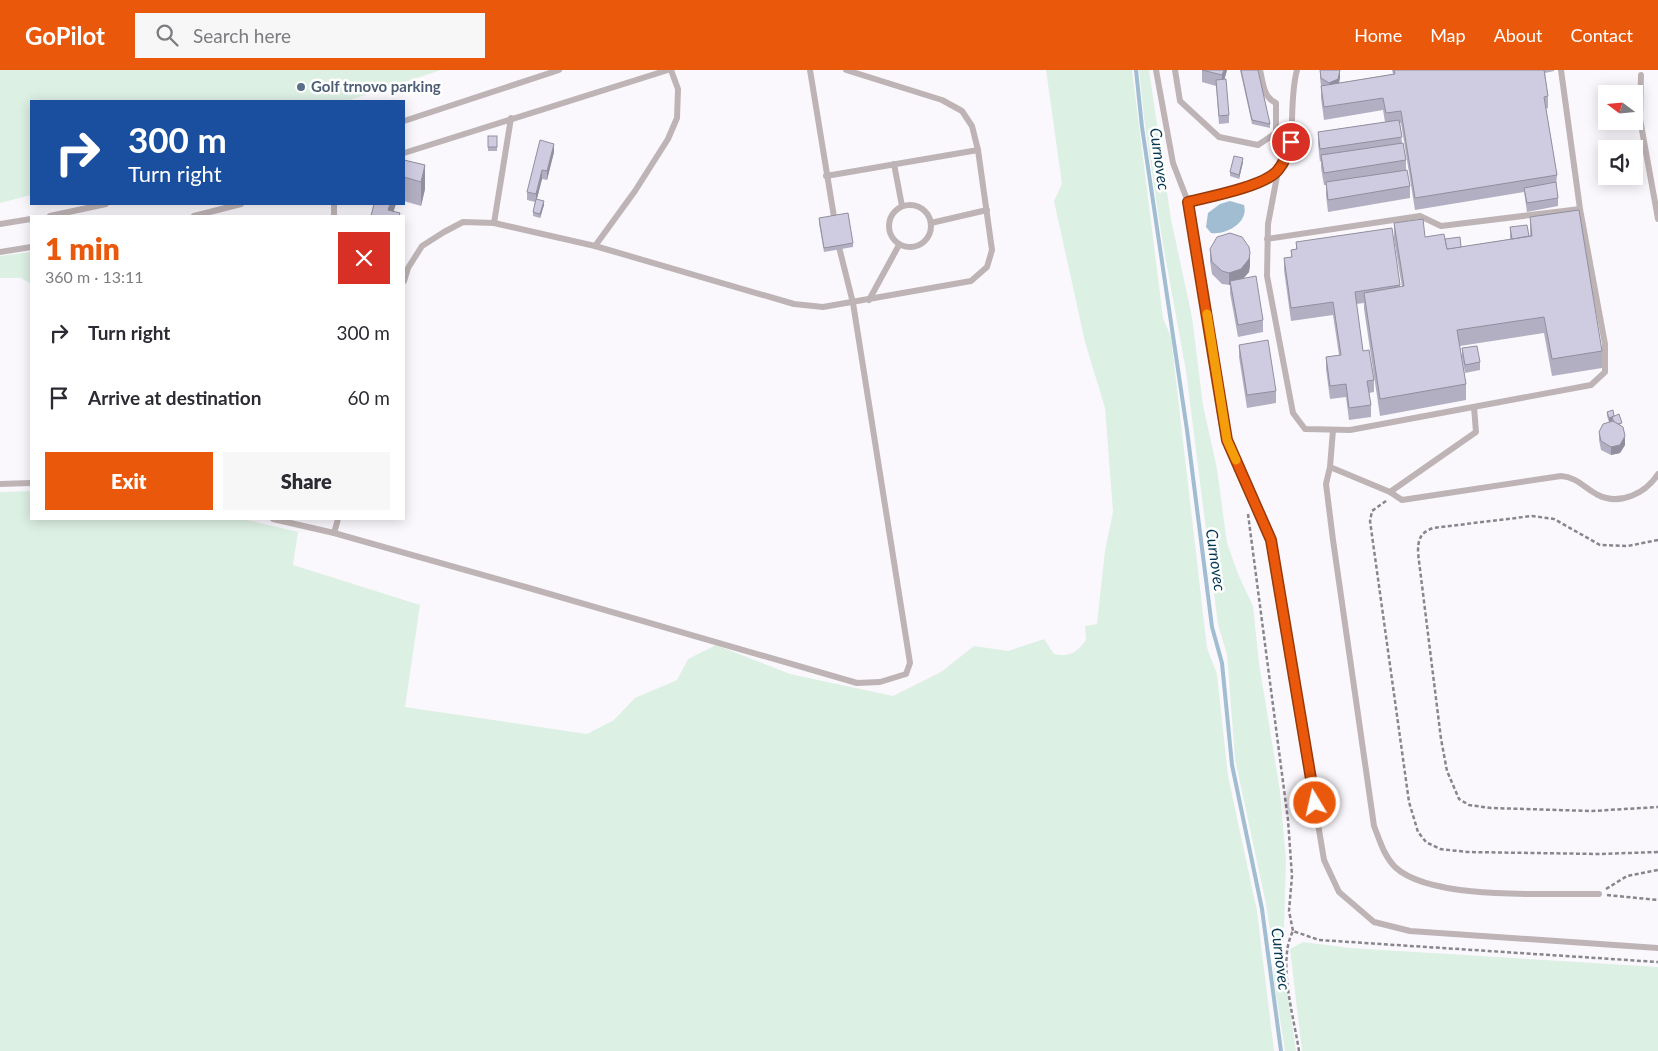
<!DOCTYPE html>
<html lang="en">
<head>
<meta charset="utf-8">
<style>
	body { margin:0; font-family:Lato,sans-serif; background:#f7f7f7; color:#2b2b33; height:100vh; display:flex; flex-direction:column; font-size:19px; white-space:nowrap }
	* { box-sizing:border-box; margin:0 }
	p { font-size:16px; color:#7c7c81 }
	.icon { flex:none; width:28px; height:28px; fill:none; stroke:currentColor; stroke-width:2; stroke-linecap:round; stroke-linejoin:round }
	.map { position:relative; flex:1; overflow:hidden }
	.drawer { position:absolute; left:30px; top:145px; width:375px; height:305px; display:flex; flex-direction:column; background:#fff; border-radius:0px; box-shadow:0 2px 12px #0003 }
	.drawer>* { flex:none }
	.hud { position:absolute; left:30px; top:30px; width:375px; height:105px; border-radius:0px; box-shadow:0 2px 12px #0003; background:#1a4fa0; color:#fff; overflow:hidden }
	.needle { width:32px; rotate:286deg }
	.controls { position:absolute; left:1598px; top:15px; display:grid; gap:10px }
	.controls a { display:grid; place-items:center; width:45px; height:45px; border-radius:0px; background:#fff; box-shadow:0 2px 12px #0003; font-size:25px }
	.pin { position:absolute; display:grid; place-items:center; width:42px; height:42px; color:#fff; margin:-21px; border:2px solid #fff; border-radius:50%; box-shadow:0 1px 5px #0007 }
	.me { position:absolute; width:55px; margin:-28px; rotate:351deg; stroke-linejoin:round; filter:drop-shadow(0 0 4px #0008) }
	.turn { display:flex; align-items:center; gap:18px; height:105px; padding:0 15px; font-size:22px }
	.turn .icon { width:65px; height:65px; stroke-width:2.5 }
	.turn b { display:block; font-size:35px; line-height:42px }
	.round { display:grid; place-items:center; flex:none; width:52px; height:52px; border-radius:0px; background:#f7f7f7 }
	.headline { display:flex; align-items:center; justify-content:space-between; height:85px; padding:0 15px }
	h1 { font-size:30px; font-weight:800; line-height:38px; color:#ea580c }
	.action { display:flex; gap:10px; margin-top:auto; padding:10px 15px }
	.action a { flex:1; height:58px; border-radius:0px; background:#ea580c; color:#fff; font-size:20px; font-weight:800; line-height:58px; text-align:center }
	.action a+a { background:#f7f7f7; color:#2b2b33 }
	ul { padding:0; list-style:none }
	li { display:flex; align-items:center; gap:15px; height:65px; padding:0 15px }
	li div { flex:1 }
	li b { display:block; font-size:19px }
	li em { font-style:normal }
	header { display:flex; align-items:center; gap:30px; box-sizing:border-box; height:70px; padding:0 25px; background:#ea580c; color:#fff }
	header strong { font-size:24px }
	nav { display:flex; gap:28px; margin-inline-start:auto; font-size:18px }
	.search { width:350px; height:45px; background:#f7f7f7; display:flex; align-items:center; gap:12px; box-sizing:border-box; padding:0 18px; border-radius:0px; color:#7c7c81; font-size:19px }
	.map>svg:first-child { display:block }
</style>
</head>
<body>
<header>
<strong>GoPilot</strong>
<div class="search"><svg class="icon" aria-label="search" viewBox="0 0 24 24"><circle cx="10" cy="10" r="6"/><path d="M15 15l6 6"/></svg>Search here</div>
<nav><a>Home</a><a>Map</a><a>About</a><a>Contact</a></nav>
</header>
<div class="map">
<svg width="1658" height="981" viewBox="0 0 1658 981">
	<rect width="100%" height="100%" fill="#faf8fd"/>
	<g fill="#ddf0e4">
		<path d="M0,0H441L347,31H31V125L0,133Z"/>
		<path d="M1046,0H1132L1163,248L1171,267L1207,578L1217,604L1228,706L1257,841L1274,981H0V422L31,421V449H243L298,462L293,495L420,535L405,637L587,664L614,650L635,628L677,610L688,589L716,575L790,604L893,626L941,602L974,576L1008,581L1044,569L1054,584C1070,587 1076,583 1086,570L1085,556L1097,554L1105,481L1113,442L1105,338L1085,272L1054,131L1062,114Z"/>
		<path d="M1139,0H1149L1171,149L1192,247L1203,335L1217,399L1227,473L1238,504L1253,536L1259,593L1280,721L1286,791L1283,892L1296,981H1285L1274,910L1273,881L1266,834L1235,689L1227,584L1218,555L1186,301L1162,169L1145,56Z"/>
		<path d="M31,182V214L21,208H0V186Z"/>
		<path d="M1303,872L1350,878L1658,897V981H1302L1290,879Z"/>
	</g>
	<path fill="#a1bdd1" d="M1230,131L1244,135C1249,152 1227,165 1211,163L1206,157L1208,143L1220,134Z"/>
	<g fill="none" stroke-linecap="round" stroke-linejoin="round">
		<path stroke="#a1bdd1" stroke-width="4" d="M1136,0L1142,57L1187,360L1212,557L1222,593L1232,695L1262,839L1281,981"/>
		<g stroke="#88868c" stroke-width="2.5" stroke-dasharray="4 2.5" stroke-linecap="butt">
			<path d="M1386,431L1372,441L1370,451L1409,732L1418,762L1426,772L1440,779L1467,782L1599,784L1658,782"/>
			<path d="M1248,444L1288,750L1292,806L1289,841L1293,861"/>
			<path d="M1658,470L1628,476L1600,475L1554,449L1532,446L1433,458C1420,463 1418,469 1418,483L1441,669L1447,701L1459,729L1469,735L1491,738L1592,741L1658,737"/>
			<path d="M1606,819L1627,806L1658,800"/>
			<path d="M1607,825L1658,830"/>
			<path d="M1299,981C1294,947 1277,892 1293,861L1319,870L1658,892"/>
		</g>
		<g stroke="#bfb4b5" stroke-width="6">
			<path d="M810,0L835,153"/>
			<path d="M1156,0L1173,93L1188,132L1227,370L1271,470L1324,790L1339,822L1374,852L1410,861L1658,878"/>
			<path d="M1175,0L1180,31L1219,67L1258,75L1276,63V33C1263,27 1263,12 1260,0"/>
			<path d="M1641,5L1640,49L1658,149"/>
			<path d="M404,51L559,0"/>
			<path d="M404,83L668,0"/>
			<path d="M894,94L902,136"/>
			<path d="M1278,101L1268,154L1267,206L1293,343L1305,359L1350,360L1591,315L1605,302V274L1580,139L1561,0"/>
			<path d="M826,106L978,80"/>
			<path d="M1188,132C1226,123 1287,118 1291,69C1293,47 1291,22 1297,0"/>
			<circle cx="910" cy="156" r="21"/>
			<path d="M50,146L106,134"/>
			<path d="M194,146L241,134"/>
			<path d="M334,146V134"/>
			<path d="M494,153L511,48"/>
			<path d="M931,153L987,140"/>
			<path d="M0,154L31,149"/>
			<path d="M1267,169L1420,146L1441,156L1580,139"/>
			<path d="M595,176L635,121L668,69L677,48L678,19L671,0"/>
			<path d="M0,182L31,177"/>
			<path d="M404,211L408,198L422,176L444,162L463,152L494,153L595,176L794,234L823,237L971,211L987,197L992,180L978,80L972,56L962,41L942,30L846,0"/>
			<path d="M869,230L899,175"/>
			<path d="M1333,360L1330,397L1390,422L1402,430L1561,406C1577,407 1584,418 1598,425C1620,436 1646,423 1658,404"/>
			<path d="M1330,397L1326,414L1333,470L1374,756C1380,771 1384,786 1395,797C1431,831 1549,823 1599,824"/>
			<path d="M0,414L31,413"/>
			<path d="M1390,422L1476,362L1474,337"/>
			<path d="M273,449L334,463L529,518L857,613L880,612L906,604L910,593L853,233L838,173"/>
			<path d="M334,463L338,449"/>
		</g>
	</g>
	<g fill="#b2afc2">
		<path d="M1202,0H1227L1224,10L1229,45V53L1219,54L1216,16L1202,12Z"/>
		<path d="M1240,0H1258L1270,54V58L1252,54Z"/>
		<path d="M1320,0L1340,8L1339,13L1393,4L1392,0H1554V1L1545,3L1548,26V38L1546,39L1557,105L1556,117L1558,128V136L1527,142L1524,122L1415,140L1401,53H1400L1402,73L1406,90V100L1410,116V128L1328,142L1326,125V115H1324L1321,98V91L1320,92L1318,74V62L1385,52L1383,40L1324,50L1321,28V16L1320,8Z"/>
		<rect x="488" y="66" width="9" height="15"/>
		<path d="M554,82L547,110L542,109L537,129L544,135L540,148L533,146V142L535,132L527,130V122Z"/>
		<path d="M404,90L425,95V119L421,136L404,131Z"/>
		<path d="M1243,92L1239,109L1230,106V102Z"/>
		<path d="M1530,147L1602,281V298L1552,306L1544,263L1460,276L1466,314V330L1380,346L1364,239V233L1356,234L1363,281L1374,310V322L1369,323L1371,335V347L1349,350L1346,327L1330,329L1326,299V287L1339,285L1333,245L1291,251L1284,200V188L1291,187V180L1296,179V172L1400,215V217H1402L1394,169V153L1425,167L1445,169L1461,177L1510,169V157L1530,166Z"/>
		<path d="M819,148L853,173V177L824,182L819,153Z"/>
		<path d="M1210,179L1250,195L1249,202L1243,209L1263,250V262L1238,267L1230,223V215L1222,214L1212,204L1210,191Z"/>
		<path d="M1239,275L1276,321V333L1247,338L1239,287Z"/>
		<path d="M1462,278L1480,292V300L1465,303L1462,287Z"/>
		<path d="M1607,342L1614,346L1622,357L1625,375L1620,383L1611,385L1601,380L1599,370V362L1612,351L1609,352L1607,346Z"/>
	</g>
	<g fill="#918f9e">
		<path d="M1224,0H1227L1222,18V5Z"/>
		<path d="M1340,0V8L1338,17L1329,21V13Z"/>
		<path d="M554,74V82L547,110V101Z"/>
		<path d="M1243,88V92L1239,109V105Z"/>
		<path d="M425,95V119L421,136V112Z"/>
		<path d="M542,100V109L536,132V124Z"/>
		<path d="M544,131V135L540,148V144Z"/>
		<path d="M390,134H396L392,146L388,140Z"/>
		<path d="M1250,183V195L1249,202L1241,211H1230V215H1229V203Z"/>
		<path d="M1612,347V351L1609,352V348Z"/>
		<path d="M1625,366V375L1620,383L1611,385V377Z"/>
	</g>
	<g fill="#cfcce1" stroke="#918f9e">
		<path d="M1202,0H1224L1222,5Z"/>
		<path d="M1241,0H1258L1270,54L1252,50Z"/>
		<path d="M1320,0H1340L1338,9L1329,13L1321,8Z"/>
		<path d="M1394,0H1544L1548,26L1544,27L1557,105L1415,128L1401,41L1386,43L1383,28L1324,37L1321,16L1395,4Z"/>
		<path d="M1226,9L1229,45L1219,46L1216,10Z"/>
		<path d="M1399,50L1402,67L1320,79L1318,62Z"/>
		<rect x="488" y="66" width="9" height="11"/>
		<path d="M540,70L554,74L547,101L542,100L536,124L527,122Z"/>
		<path d="M1403,73L1406,90L1324,103L1321,85Z"/>
		<path d="M1234,86L1243,88L1239,105L1230,102Z"/>
		<path d="M404,90L425,95L421,112L404,107Z"/>
		<path d="M1407,100L1410,116L1328,130L1326,112Z"/>
		<path d="M1556,112L1558,128L1527,133L1524,118Z"/>
		<path d="M536,129L544,131L540,144L533,142Z"/>
		<path d="M374,134H390L388,140L400,143L399,146H371Z"/>
		<path d="M1579,140L1602,281L1552,289L1544,247L1457,260L1466,314L1380,329L1364,223L1404,216L1394,153L1423,149L1425,167L1444,164L1447,179L1532,166L1530,147Z"/>
		<path d="M848,143L853,173L824,178L819,148Z"/>
		<path d="M1527,155L1529,166L1512,169L1510,157Z"/>
		<path d="M1392,158L1400,215L1355,222L1363,281L1369,280L1374,310L1367,311L1371,335L1349,338L1346,314L1330,316L1326,287L1341,285L1333,232L1291,238L1284,188L1292,187L1291,180L1297,179L1296,172Z"/>
		<path d="M1230,163L1242,167L1249,177L1250,183L1249,189L1241,199L1229,203L1222,201L1212,192L1210,179L1217,167Z"/>
		<path d="M1460,167L1461,177L1447,179L1445,169Z"/>
		<path d="M1256,206L1263,250L1238,255L1230,211Z"/>
		<path d="M1268,270L1276,321L1247,325L1239,275Z"/>
		<path d="M1477,276L1480,292L1465,295L1462,278Z"/>
		<path d="M1613,340L1614,346L1609,348L1607,342Z"/>
		<path d="M1619,344L1622,353L1618,354L1614,352L1612,347Z"/>
		<path d="M1613,351L1623,357L1625,366L1620,375L1611,377L1601,371L1599,362L1603,354Z"/>
	</g>
	<g fill="none" stroke-linecap="round" stroke-linejoin="round">
		<g stroke="#983908" stroke-width="12">
			<path id="route" d="M1291,72C1288,82 1285,92 1278,100C1266,116 1209,127 1188,132L1227,370L1271,470L1315,733"/>
		</g>
		<use href="#route" stroke="#ea580c" stroke-width="9"/>
		<path stroke="#f59e0b" stroke-width="9" d="M1207,244L1227,370L1236,390"/>
	</g>
	<circle fill="#5c6f8a" stroke="#fff" stroke-width="2" cx="301" cy="17" r="5"/>
	<g text-anchor="middle" stroke-width="5" stroke-linejoin="round" paint-order="stroke">
		<g font-size="15" font-weight="bold" fill="#4e5e75" stroke="#fff" text-anchor="start">
			<text x="311" y="22">Golf trnovo parking</text>
		</g>
		<g font-size="16" font-style="italic" fill="#023652" stroke="#fff">
			<text transform="translate(1160 89) rotate(82)" y="6">Curnovec</text>
			<text transform="translate(1216 490) rotate(82)" y="6">Curnovec</text>
			<text transform="translate(1281 889) rotate(83)" y="6">Curnovec</text>
		</g>
	</g>
</svg>
<div class="controls">
<a><svg class="needle" viewBox="-14 -14 28 28"><path d="M0-13l5 13h-10z" fill="#e53935"/><path d="M0 13l5-13h-10z" fill="#7c7c81"/></svg></a>
<a><svg class="icon" aria-label="sound" viewBox="0 0 24 24"><path d="M4 9h4l5-4v14l-5-4H4zM17 9q2 3 0 6"/></svg></a>
</div>
<div class="pin" style="left:1291px;top:72px;background:#d93025"><svg class="icon" aria-label="arrive" viewBox="0 0 24 24"><path d="M6 21V4h12l-3 4 3 4H6"/></svg></div>
<svg class="me" style="left:1315px;top:733px" viewBox="-20 -20 40 40"><circle r="17" fill="#ea580c" stroke="#fff" stroke-width="3"/><path d="M0-11L8 9 0 5-8 9z" fill="#fff"/></svg>
<div class="hud">
<div class="turn"><svg class="icon" aria-label="right" viewBox="0 0 24 24"><path d="M7 20v-9h11M14 6l5 5-5 5"/></svg><div><b>300 m</b>Turn right</div></div>
</div>
<section class="drawer">
<div class="headline"><div><h1>1 min</h1><p>360 m · 13:11</p></div><a class="round" style="background:#d93025;color:#fff"><svg class="icon" aria-label="close" viewBox="0 0 24 24"><path d="M6 6l12 12M18 6L6 18"/></svg></a></div>
<ul>
<li><svg class="icon" aria-label="right" viewBox="0 0 24 24"><path d="M7 20v-9h11M14 6l5 5-5 5"/></svg><div><b>Turn right</b></div><em>300 m</em></li>
<li><svg class="icon" aria-label="arrive" viewBox="0 0 24 24"><path d="M6 21V4h12l-3 4 3 4H6"/></svg><div><b>Arrive at destination</b></div><em>60 m</em></li>
</ul>
<div class="action"><a>Exit</a><a>Share</a></div>
</section>
</div>
</body>
</html>
